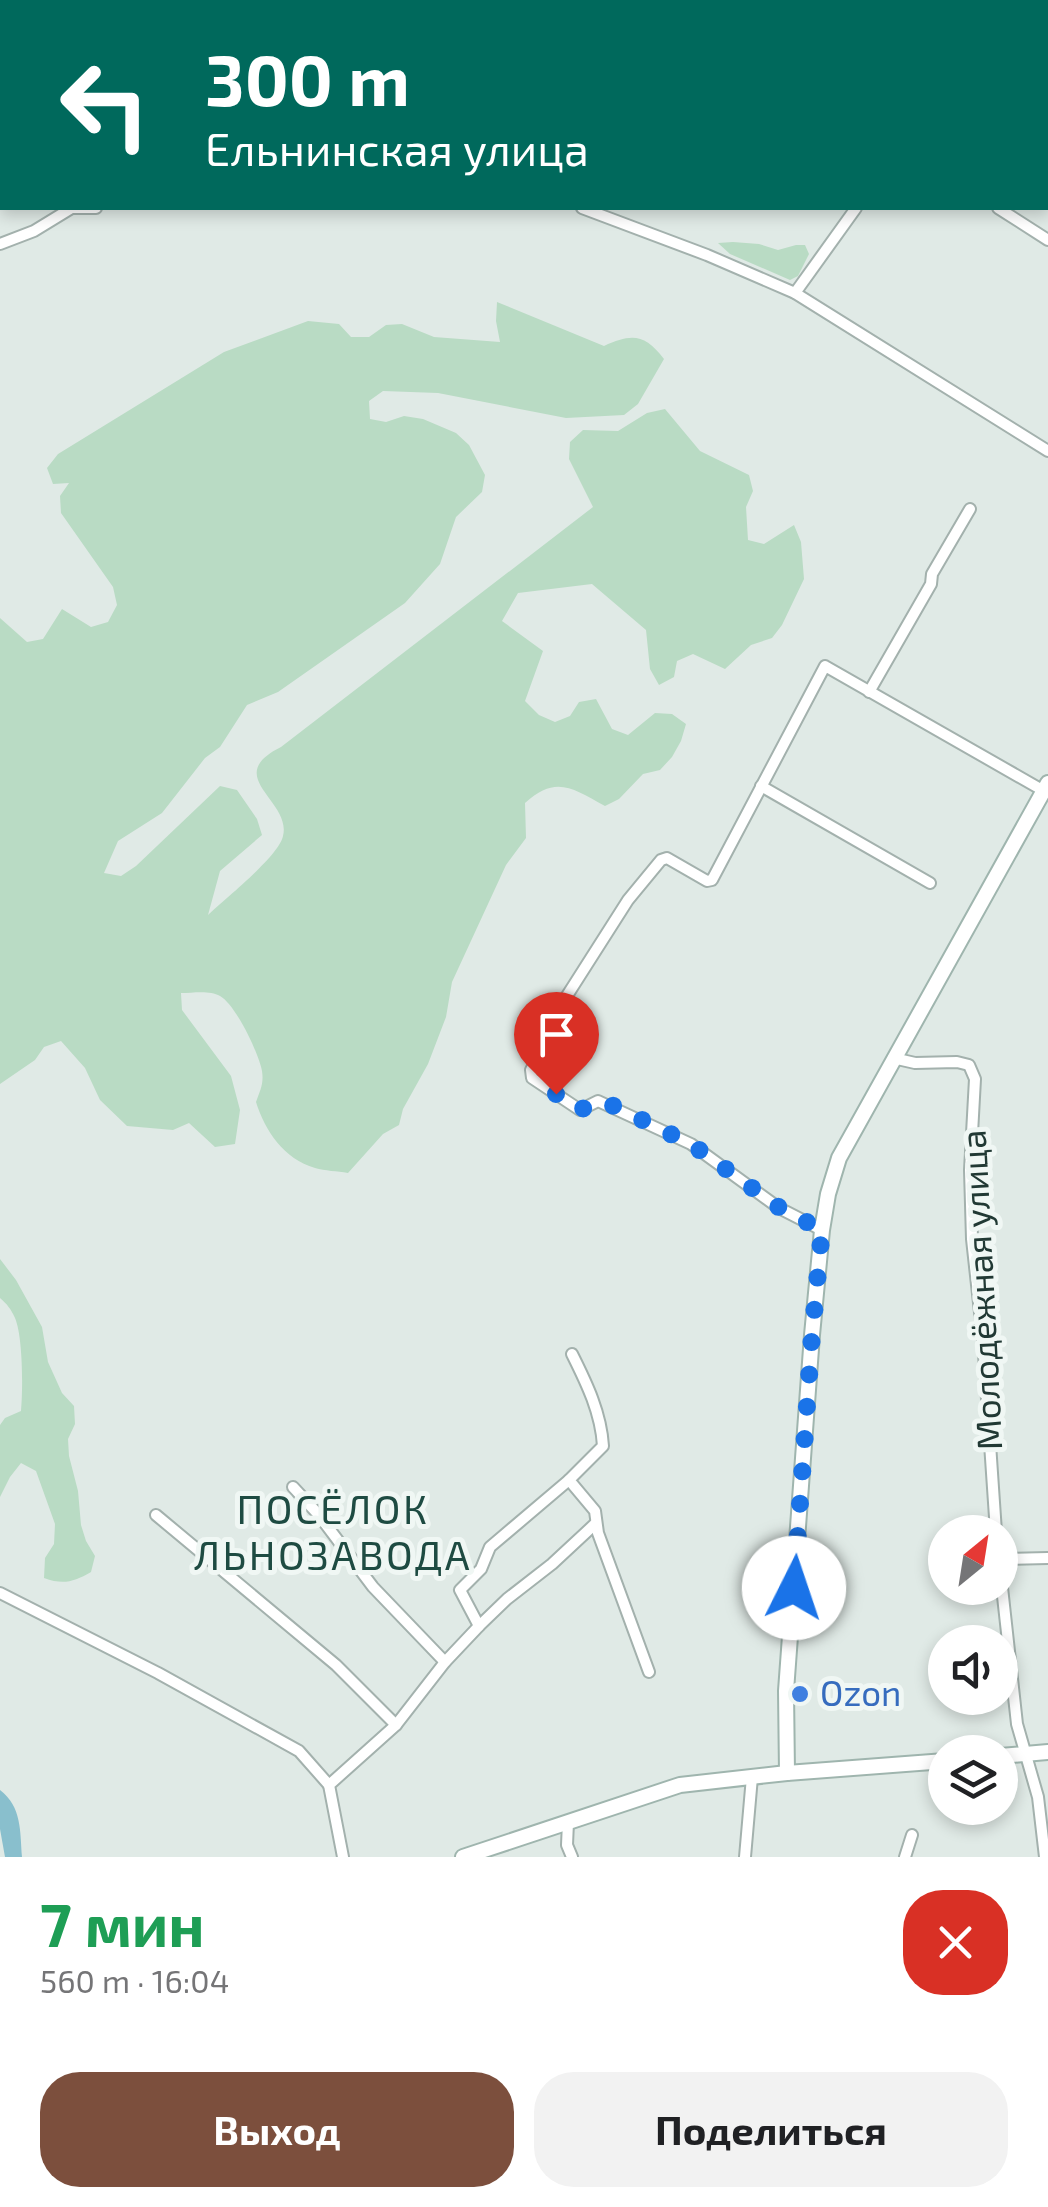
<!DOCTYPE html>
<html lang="ru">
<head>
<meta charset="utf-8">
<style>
	body { margin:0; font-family:"Exo 2",sans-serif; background:#f2f2f2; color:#202124; height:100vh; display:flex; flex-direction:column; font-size:38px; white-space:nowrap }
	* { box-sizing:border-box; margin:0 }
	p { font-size:32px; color:#757577 }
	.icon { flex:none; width:55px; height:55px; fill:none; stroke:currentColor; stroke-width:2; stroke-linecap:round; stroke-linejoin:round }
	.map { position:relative; height:1857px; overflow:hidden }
	.drawer { display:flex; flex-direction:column; background:#fff; flex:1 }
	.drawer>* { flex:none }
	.banner { position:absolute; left:0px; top:0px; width:1050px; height:210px; box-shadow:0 5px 15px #0003; background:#00695c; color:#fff; overflow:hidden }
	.needle { width:65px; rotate:30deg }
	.fabs { position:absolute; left:928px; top:1515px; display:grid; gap:20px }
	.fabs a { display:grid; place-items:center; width:90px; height:90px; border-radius:50%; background:#fff; box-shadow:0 5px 15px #0003; font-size:50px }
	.pin { position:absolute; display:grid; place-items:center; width:85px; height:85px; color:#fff; margin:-102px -42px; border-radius:50% 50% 50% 0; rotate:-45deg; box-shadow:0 0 10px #0007 }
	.pin .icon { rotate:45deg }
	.me { position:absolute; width:110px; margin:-55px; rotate:4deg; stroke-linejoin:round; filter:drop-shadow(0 0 8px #0008) }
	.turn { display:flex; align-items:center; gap:35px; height:210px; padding:0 40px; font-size:45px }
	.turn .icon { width:130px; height:130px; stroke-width:2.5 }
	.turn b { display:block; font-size:70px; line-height:85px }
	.round { display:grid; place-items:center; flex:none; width:105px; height:105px; border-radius:40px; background:#f2f2f2 }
	.overview { display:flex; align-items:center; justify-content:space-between; height:170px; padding:0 40px }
	h1 { font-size:60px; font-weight:700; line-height:75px; color:#1e9e55 }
	.primary-button { display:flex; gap:20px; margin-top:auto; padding:20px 40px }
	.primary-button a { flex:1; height:115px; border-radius:40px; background:#7c4f3d; color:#fff; font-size:40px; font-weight:700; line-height:115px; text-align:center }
	.primary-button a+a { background:#f2f2f2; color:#202124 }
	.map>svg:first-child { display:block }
</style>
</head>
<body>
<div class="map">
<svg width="1048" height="1857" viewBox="0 0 1048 1857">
	<rect width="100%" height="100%" fill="#e0eae6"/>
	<g fill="#b9dbc4">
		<path d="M733,242L759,244L778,250L796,245H805L809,254L798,276L790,280L730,254L718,243Z"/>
		<path d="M497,302L604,346C632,333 645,334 664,359L638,404L624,415L566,418L438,393L383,391L369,401L370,419L386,422L404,416L423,419L456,433L469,445L485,475L482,492L456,517L440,564L405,603L278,692L247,705L220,747L205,758L162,813L118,841L104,873L121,876L136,866L220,786L237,790L257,819L262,835L220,871L208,915C225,899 279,856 283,836C292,800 221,777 281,747L593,507L569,459L570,442L583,430L618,431L647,413L665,409L700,451L749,475L753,491L746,507L748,540L764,544L794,525L801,542L804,579L782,625L772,638L751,645L725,669L693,654L677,661L674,677L659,685L650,669L646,630L592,584L518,593L502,621L543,651L525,701L539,715L555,722L570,716L579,702L596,699L612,729L628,735L655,713L672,714L686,724L681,741L672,757L660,770L643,774L619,799L605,806C572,788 556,775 525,803L526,838L506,865L452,982L446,1017L428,1064L403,1109L399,1125L383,1134L348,1173C337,1171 325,1171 315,1168C284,1159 265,1131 256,1102C260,1091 264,1084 262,1071C259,1054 236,1005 220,996C210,990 193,993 181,993L182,1010L231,1076L240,1110L235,1144L215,1147L189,1123L173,1130L127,1126L100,1100L85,1068L61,1041L44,1047L35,1060L0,1084V618L27,642L43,639L62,609L91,627L108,622L117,605L113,587L61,513L60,496L69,483L53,484L47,468L58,454L224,352L308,321L339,324L351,337H369L386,325L402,324L434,337L500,342L496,321Z"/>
		<path d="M0,1259L16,1280L42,1327L48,1362L62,1393L74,1406L75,1424L68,1439L69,1456L78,1491L81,1525L86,1541L95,1556L91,1572C74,1582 63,1585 44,1578L45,1558L54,1544L55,1524L36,1471L21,1463L10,1477L0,1497V1425L5,1418L21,1411C23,1389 23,1337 15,1318C11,1309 7,1304 0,1298Z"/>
	</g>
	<path fill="#89bfcd" d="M0,1790C22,1807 20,1831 22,1857H5L0,1829Z"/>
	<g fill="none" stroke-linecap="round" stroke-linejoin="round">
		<g stroke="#a3b1ad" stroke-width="14">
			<g id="minor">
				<path d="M0,178L2,180"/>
				<path d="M67,208H96"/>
				<path d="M582,208L707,255L795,293L1048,451"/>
				<path d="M998,208L1048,240"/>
				<path d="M0,244L34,231L70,209"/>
				<path d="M795,293L856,208"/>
				<path d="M869,692L931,584L932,574L970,509"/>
				<path d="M761,786L930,883"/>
				<path d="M893,1058L915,1063L957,1062L969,1065L975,1079L970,1170L972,1239L983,1340L996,1532"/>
				<path d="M822,1230L779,1208L691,1144L598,1101L580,1110L532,1078L531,1070L544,1046L556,1013L628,900L661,860L667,858L707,881L712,880L825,666L1044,791"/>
				<path d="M572,1354C587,1384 601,1413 603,1446L569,1480L595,1511L598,1533L649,1672"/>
				<path d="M293,1487L318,1514L373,1587L445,1662"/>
				<path d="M156,1515L336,1665L396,1725"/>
				<path d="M1000,1559L1048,1558"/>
				<path d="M1000,1569L1017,1724L1038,1797L1045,1857"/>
				<path d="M0,1593L158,1673L299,1751L329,1785"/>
				<path d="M479,1626L460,1590L481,1569L490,1547L569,1480"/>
				<path d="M568,1822L567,1845L572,1857"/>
				<path d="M343,1857L329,1785L396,1725L445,1662L479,1626L507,1599L552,1564L595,1524"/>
				<path d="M745,1857L752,1777"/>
				<path d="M905,1857L912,1835"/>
			</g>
		</g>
		<g stroke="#9fb5ae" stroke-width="18">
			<g id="secondary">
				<path d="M1000,1756L1048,1752"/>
				<path d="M787,1773L786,1691L812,1335L822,1230L828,1194L839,1158L1048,783"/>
				<path d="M463,1857L680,1785L787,1773L945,1761"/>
			</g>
		</g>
		<use href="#minor" stroke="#fff" stroke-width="10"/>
		<use href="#secondary" stroke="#fff" stroke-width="14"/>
	</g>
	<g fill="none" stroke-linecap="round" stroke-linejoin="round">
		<path stroke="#1a73e8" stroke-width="18" stroke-dasharray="0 32.4" d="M556,1094L580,1110L598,1101L614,1106L691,1144L780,1208L822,1230L812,1335L794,1588"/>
	</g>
	<circle fill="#3f7fe0" stroke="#f0f7f4" stroke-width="4" cx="800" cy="1694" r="10"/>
	<g text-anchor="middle" stroke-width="10" stroke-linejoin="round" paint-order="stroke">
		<g font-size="35" fill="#213934" stroke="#f0f7f4">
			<text transform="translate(982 1290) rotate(-93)" y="12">Молодёжная улица</text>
		</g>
		<g font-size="35" fill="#366cbe" stroke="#f0f7f4" text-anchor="start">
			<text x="820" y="1706">Ozon</text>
		</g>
		<g font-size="40" letter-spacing="2.5" fill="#1e4b42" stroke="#f0f7f4">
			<text x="333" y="1524">ПОСЁЛОК<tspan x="333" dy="46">ЛЬНОЗАВОДА</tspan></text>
		</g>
	</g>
</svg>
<div class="fabs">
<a><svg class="needle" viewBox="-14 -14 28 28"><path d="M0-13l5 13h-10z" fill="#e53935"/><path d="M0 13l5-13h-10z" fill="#757577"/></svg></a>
<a><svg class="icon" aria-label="sound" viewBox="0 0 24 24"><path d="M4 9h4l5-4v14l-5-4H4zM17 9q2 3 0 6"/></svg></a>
<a><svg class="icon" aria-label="layers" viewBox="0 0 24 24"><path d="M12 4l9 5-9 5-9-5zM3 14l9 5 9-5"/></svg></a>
</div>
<div class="pin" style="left:556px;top:1094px;background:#d93025"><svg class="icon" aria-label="arrive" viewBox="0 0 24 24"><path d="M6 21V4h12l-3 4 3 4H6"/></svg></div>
<svg class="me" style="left:794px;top:1588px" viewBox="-20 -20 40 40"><circle r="19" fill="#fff"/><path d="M0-13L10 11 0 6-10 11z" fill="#1a73e8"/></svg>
<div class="banner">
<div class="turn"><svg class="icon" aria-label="left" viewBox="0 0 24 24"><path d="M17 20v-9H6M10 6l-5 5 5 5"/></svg><div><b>300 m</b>Ельнинская улица</div></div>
</div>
</div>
<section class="drawer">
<div class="overview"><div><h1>7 мин</h1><p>560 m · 16:04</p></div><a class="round" style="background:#d93025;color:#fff"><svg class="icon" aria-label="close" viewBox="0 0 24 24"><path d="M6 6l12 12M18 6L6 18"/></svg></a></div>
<div class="primary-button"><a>Выход</a><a>Поделиться</a></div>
</section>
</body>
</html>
